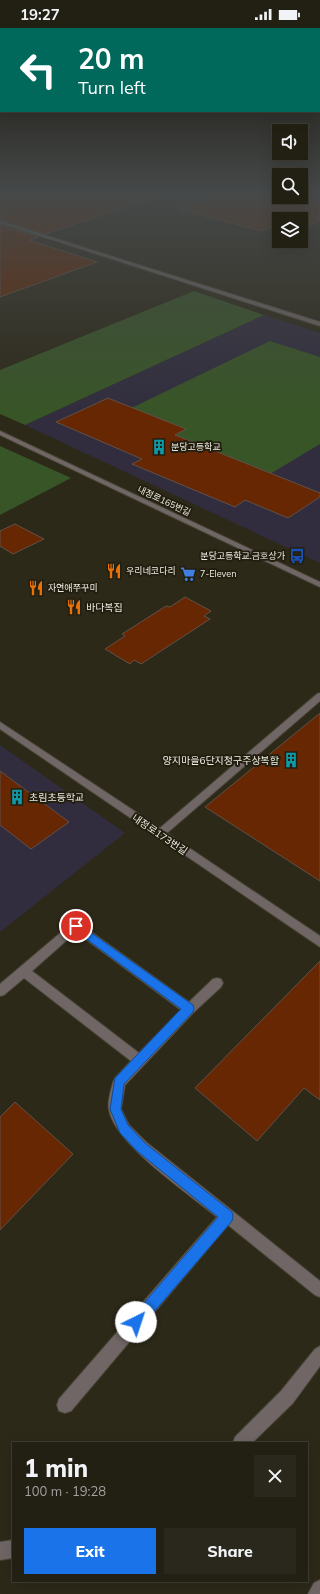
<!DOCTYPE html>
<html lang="en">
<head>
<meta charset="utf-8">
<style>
	body { margin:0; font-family:Mulish,"Noto Sans KR",sans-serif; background:#2a271c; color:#f1f3f6; height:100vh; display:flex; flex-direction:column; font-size:15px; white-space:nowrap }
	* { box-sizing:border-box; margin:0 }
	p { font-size:13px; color:#a2a2a0 }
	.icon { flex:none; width:22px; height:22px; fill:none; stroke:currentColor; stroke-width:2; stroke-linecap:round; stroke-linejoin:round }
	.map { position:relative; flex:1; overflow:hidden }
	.panel { position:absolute; left:12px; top:1414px; width:296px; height:140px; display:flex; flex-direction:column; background:#221f13; border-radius:0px; box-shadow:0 4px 16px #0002,0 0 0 1px #3f3d33 }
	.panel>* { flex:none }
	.guide { position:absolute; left:0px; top:0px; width:320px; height:84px; box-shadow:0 4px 16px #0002,0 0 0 1px #3f3d33; background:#00695c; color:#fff; overflow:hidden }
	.controls { position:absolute; left:272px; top:96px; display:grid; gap:8px }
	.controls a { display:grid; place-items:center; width:36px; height:36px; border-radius:0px; background:#221f13; box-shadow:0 4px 16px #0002,0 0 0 1px #3f3d33; font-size:20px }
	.pin { position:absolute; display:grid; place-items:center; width:34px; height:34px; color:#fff; margin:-17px; border:2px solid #fff; border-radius:50%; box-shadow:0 1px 4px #0007 }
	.me { position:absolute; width:44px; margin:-22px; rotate:41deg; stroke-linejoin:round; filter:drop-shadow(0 0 3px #0008) }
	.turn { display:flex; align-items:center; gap:14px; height:84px; padding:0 12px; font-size:18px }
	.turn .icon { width:52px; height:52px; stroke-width:2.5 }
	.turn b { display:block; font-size:28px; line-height:34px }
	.round { display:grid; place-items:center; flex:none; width:42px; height:42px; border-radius:0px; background:#2a271c }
	.head { display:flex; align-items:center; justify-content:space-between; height:68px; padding:0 12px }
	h1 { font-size:24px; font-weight:800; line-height:30px }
	.button { display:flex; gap:8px; margin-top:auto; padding:8px 12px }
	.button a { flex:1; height:46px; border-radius:0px; background:#1a73e8; color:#fff; font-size:16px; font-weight:800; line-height:46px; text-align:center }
	.button a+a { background:#2a271c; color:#f1f3f6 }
	.status { display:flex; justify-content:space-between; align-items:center; height:28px; padding:0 20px; background:#221f13; direction:ltr }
	.status svg { height:11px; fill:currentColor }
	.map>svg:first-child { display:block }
</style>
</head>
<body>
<div class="status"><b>19:27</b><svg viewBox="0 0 49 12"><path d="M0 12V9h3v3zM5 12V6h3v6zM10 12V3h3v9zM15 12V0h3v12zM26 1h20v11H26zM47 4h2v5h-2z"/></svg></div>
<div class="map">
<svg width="320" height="1566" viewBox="0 0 320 1566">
	<rect width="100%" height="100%" fill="#2d2919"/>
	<g fill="#312d3e">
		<path d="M264,287L320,305V535L25,397Z"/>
		<path d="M0,717L125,805L0,904Z"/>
	</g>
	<g fill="#385527">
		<path d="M194,263L264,287L25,397L0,386V342Z"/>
		<path d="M270,313L320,329V416L270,446L121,385Z"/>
		<path d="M0,418L71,450L0,487Z"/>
	</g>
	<g fill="#662702" stroke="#625048">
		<path d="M0,164H155V169L46,206L0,192Z"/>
		<path d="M227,164H279V169H301V164H320V192L301,201V191H279V200L274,198L262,203L179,181Z"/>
		<path d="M0,197L38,209L29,212L97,234L0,269Z"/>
		<path d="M108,370L186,401L175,407L320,465V469L288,490L245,472L235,479L132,436L142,431L56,394Z"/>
		<path d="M15,496L44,511L13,526L0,518V503Z"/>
		<path d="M185,569L211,583L204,588L210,591L141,636L134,632L130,636L105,621L125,608L122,606L166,578L170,579Z"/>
		<path d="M320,685V853L205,779Z"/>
		<path d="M0,743L69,794L31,821L0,797Z"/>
		<path d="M320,933V1072L304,1060L257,1113L195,1060Z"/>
		<path d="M15,1074L73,1126L0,1202V1089Z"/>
	</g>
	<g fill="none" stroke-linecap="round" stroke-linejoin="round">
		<g stroke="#484535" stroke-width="2">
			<g id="street">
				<path d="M0,193L320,294V298L0,195Z"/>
				<path d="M0,403L320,554V559L0,407Z"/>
				<path d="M320,665V673L167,805L320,908V919L0,701V694L160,800L317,666Z"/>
				<path d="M76,893L189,974L213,951L217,950L221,951L223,955L221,959L193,985L125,1057L121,1081L129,1097L146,1114L320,1253V1269L315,1267L228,1197L71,1383L65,1385L59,1383L57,1377L59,1371L217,1189C189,1166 115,1116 109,1082C107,1074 111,1062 113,1054L115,1050L131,1033L24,950L4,967L0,968V956L72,895ZM76,904L181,982L139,1025L32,943Z"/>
				<path d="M320,1318V1338L293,1375L252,1415H233L235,1409L281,1363L315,1321Z"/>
				<path d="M13,1512V1530L0,1532V1514Z"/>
				<path d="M320,1552V1566H308L314,1555Z"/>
			</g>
		</g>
		<use href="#street" fill="#706666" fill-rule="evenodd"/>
	</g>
	<linearGradient id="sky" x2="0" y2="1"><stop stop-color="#19170e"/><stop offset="0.43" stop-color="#464949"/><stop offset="1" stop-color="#464949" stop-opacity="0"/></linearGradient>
	<rect width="320" height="384" fill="url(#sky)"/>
	<path fill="#1a73e8" stroke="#114b97" d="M76,894L193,977L194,981L193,984L124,1056L121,1081L128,1097L145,1115L232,1184L233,1188L232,1193L141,1299L136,1301L131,1299L129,1294L131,1290L218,1189L137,1123L120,1105L110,1081L115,1050L181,981L73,901L71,898L73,895Z"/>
	<defs>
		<g id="building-bare" transform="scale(1.2)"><path d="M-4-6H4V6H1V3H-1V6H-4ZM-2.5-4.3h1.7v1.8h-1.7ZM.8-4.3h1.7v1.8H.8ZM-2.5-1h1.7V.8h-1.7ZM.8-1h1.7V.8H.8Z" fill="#0f9aa8" stroke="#231f10" stroke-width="2.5" paint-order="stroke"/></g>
		<g id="bus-bare" transform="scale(1.2)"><path d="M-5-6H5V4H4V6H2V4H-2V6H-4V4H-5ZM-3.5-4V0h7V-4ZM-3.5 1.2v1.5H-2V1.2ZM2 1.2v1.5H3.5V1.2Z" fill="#1a4fb4" stroke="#231f10" stroke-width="2.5" paint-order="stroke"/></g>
		<g id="restaurant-bare" transform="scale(1.2)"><path d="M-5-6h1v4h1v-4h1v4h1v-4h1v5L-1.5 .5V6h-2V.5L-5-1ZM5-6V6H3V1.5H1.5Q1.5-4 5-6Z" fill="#e8710a" stroke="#231f10" stroke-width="2.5" paint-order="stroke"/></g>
		<g id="supermarket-bare" transform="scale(1.2)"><path d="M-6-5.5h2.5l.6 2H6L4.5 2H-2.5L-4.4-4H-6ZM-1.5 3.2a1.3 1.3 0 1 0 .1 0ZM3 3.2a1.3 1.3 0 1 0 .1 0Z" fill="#3f7fe0" stroke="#231f10" stroke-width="2.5" paint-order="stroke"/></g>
	</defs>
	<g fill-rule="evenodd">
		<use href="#building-bare" x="159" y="419"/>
		<use href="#bus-bare" x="297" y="528"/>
		<use href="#restaurant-bare" x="114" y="543"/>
		<use href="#supermarket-bare" x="188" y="546"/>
		<use href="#restaurant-bare" x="36" y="560"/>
		<use href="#restaurant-bare" x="74" y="579"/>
		<use href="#building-bare" x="291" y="732"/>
		<use href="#building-bare" x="17" y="769"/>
	</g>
	<g text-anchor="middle" stroke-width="4" stroke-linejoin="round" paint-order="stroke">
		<g font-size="9" fill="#f0eee4" stroke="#231f10" text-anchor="start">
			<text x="171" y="422">분당고등학교</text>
			<text x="285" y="531" text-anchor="end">분당고등학교.금호상가</text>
			<text x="126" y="546">우리네코다리</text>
			<text x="200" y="549">7-Eleven</text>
			<text x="48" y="563">자연애쭈꾸미</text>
		</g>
		<g font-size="9" fill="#f0eee4" stroke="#231f10">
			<text transform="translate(164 473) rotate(25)" y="3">내정로165번길</text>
		</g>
		<g font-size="10" fill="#f0eee4" stroke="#231f10" text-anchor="start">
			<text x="86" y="583">바다복집</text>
			<text x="279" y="736" text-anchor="end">양지마을6단지청구주상복합</text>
			<text x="29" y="773">초림초등학교</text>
		</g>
		<g font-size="10" fill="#f0eee4" stroke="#231f10">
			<text transform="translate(160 806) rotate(34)" y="4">내정로173번길</text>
		</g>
	</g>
</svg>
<div class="controls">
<a><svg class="icon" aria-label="sound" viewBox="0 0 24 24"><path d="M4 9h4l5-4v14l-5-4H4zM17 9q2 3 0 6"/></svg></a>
<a><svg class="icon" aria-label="search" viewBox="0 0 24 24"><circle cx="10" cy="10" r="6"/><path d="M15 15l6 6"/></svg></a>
<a><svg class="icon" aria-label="layers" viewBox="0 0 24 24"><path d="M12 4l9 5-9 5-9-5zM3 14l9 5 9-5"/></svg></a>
</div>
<div class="pin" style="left:76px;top:898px;background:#d93025"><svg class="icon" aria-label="arrive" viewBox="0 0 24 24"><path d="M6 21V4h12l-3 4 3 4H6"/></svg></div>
<svg class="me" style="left:136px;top:1294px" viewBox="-20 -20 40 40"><circle r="19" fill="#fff"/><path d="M0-13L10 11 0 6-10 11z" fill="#1a73e8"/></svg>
<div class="guide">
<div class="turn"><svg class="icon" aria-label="left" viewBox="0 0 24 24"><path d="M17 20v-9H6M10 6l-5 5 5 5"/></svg><div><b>20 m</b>Turn left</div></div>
</div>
<section class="panel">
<div class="head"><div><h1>1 min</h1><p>100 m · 19:28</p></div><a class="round"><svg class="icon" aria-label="close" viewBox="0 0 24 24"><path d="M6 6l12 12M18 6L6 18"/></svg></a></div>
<div class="button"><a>Exit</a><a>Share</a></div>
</section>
</div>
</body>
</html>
